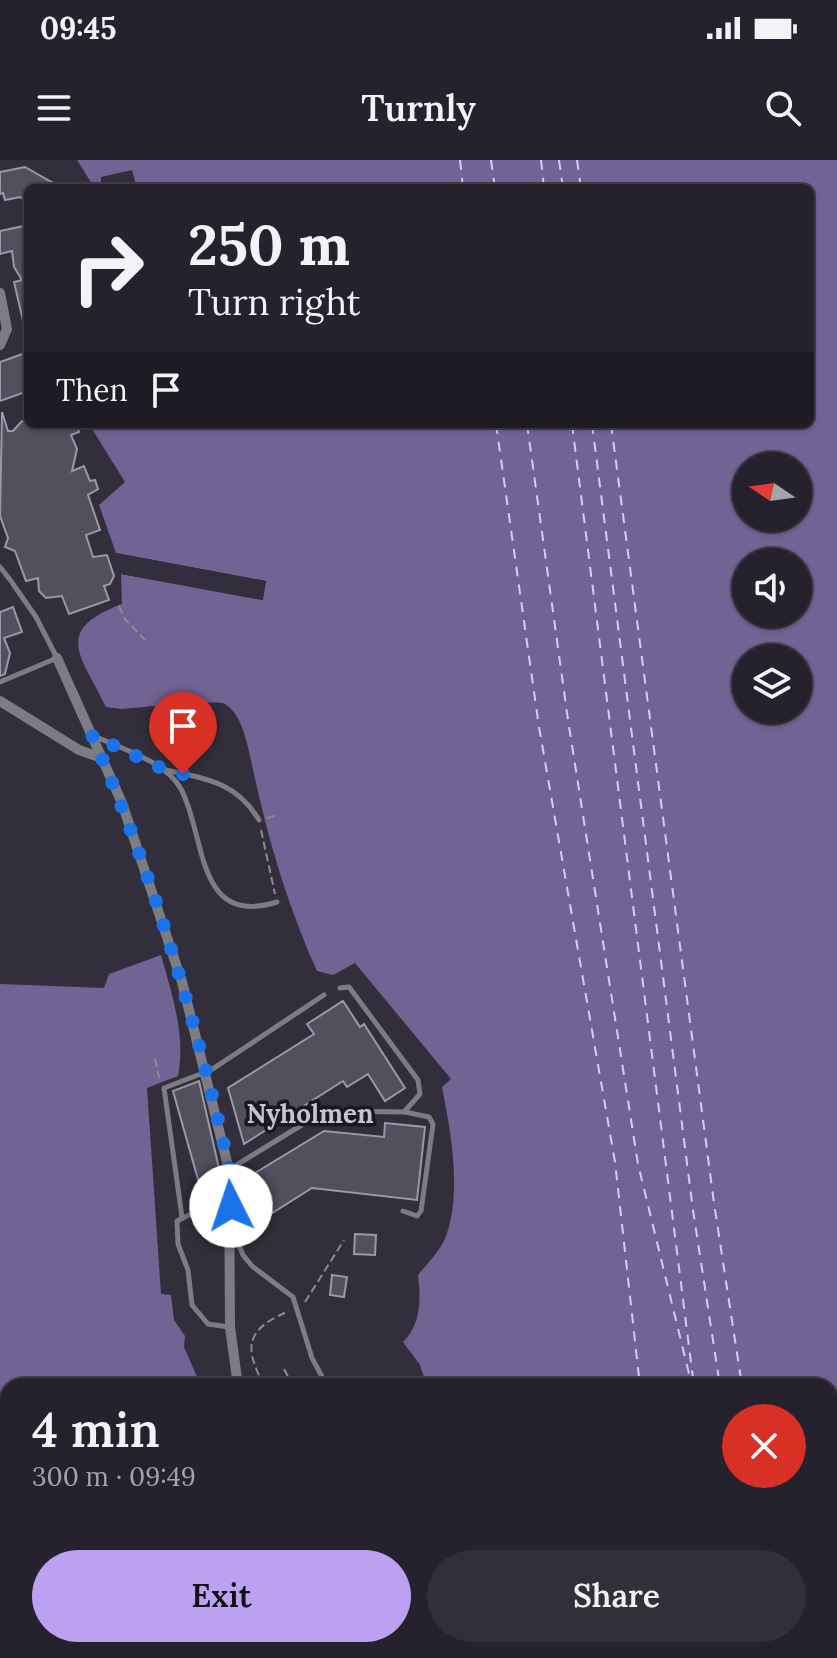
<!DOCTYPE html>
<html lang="en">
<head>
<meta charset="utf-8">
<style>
	body { margin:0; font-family:Lora,serif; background:#322f39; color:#f1f3f6; height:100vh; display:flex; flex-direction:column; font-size:30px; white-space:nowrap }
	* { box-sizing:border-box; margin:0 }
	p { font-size:26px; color:#a4a4aa }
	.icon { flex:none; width:44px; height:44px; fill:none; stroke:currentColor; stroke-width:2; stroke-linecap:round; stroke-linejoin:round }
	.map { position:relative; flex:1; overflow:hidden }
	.side { position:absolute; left:0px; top:1218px; width:838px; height:280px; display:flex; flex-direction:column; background:#26222d; border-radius:24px 24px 0 0; box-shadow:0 2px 6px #0004,0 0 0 2px #423f49 }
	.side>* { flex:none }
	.banner { position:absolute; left:24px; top:24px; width:790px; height:244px; border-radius:12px; box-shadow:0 2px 6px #0004,0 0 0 2px #423f49; background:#26222d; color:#f1f3f6; overflow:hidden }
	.needle { width:52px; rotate:283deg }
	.fabs { position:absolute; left:732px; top:292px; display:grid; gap:16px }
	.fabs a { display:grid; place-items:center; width:80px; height:80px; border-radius:50%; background:#26222d; box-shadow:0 2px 6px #0004,0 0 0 2px #423f49; font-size:40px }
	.pin { position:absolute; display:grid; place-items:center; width:68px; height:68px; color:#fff; margin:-82px -34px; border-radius:50% 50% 50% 0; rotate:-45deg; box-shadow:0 0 8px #0007 }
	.pin .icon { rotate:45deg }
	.me { position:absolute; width:88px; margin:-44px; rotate:356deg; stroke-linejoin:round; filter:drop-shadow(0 0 6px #0008) }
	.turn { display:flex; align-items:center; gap:28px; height:168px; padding:0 32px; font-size:36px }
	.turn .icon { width:104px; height:104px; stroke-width:2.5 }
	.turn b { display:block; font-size:56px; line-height:68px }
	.then { display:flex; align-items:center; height:76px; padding:0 32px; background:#0003; gap:16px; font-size:30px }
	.round { display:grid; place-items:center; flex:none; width:84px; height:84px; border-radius:42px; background:#322f39 }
	.head { display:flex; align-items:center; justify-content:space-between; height:136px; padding:0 32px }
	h1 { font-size:48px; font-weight:600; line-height:60px }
	.button { display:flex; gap:16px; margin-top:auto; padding:16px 32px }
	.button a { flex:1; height:92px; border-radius:48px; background:#bca0f2; color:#111; font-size:32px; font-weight:600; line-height:92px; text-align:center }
	.button a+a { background:#322f39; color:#f1f3f6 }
	.status { display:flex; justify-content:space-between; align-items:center; height:56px; padding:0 40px; background:#26222d; direction:ltr }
	.status svg { height:22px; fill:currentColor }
	header { display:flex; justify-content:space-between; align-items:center; height:104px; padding:0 32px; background:#26222d; font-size:36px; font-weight:600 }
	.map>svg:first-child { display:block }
</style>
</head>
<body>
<div class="status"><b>09:45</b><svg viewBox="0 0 49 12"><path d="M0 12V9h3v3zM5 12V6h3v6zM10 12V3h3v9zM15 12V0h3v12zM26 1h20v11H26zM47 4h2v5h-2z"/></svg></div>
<header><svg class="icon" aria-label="menu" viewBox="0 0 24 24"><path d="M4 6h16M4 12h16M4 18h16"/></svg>Turnly<svg class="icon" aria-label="search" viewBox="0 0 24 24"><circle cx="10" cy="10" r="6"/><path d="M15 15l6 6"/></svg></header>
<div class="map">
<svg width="837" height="1498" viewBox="0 0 837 1498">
	<rect width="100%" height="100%" fill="#322e3c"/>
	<g fill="#716394" fill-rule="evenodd">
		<path d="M77,0H837V1498H530L527,1490H830V1226H427L420,1205L403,1182C421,1165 421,1139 418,1115C426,1105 438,1093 444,1081C463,1037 451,973 442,927L451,919L355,803L333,815L317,811C287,745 267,676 252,605C248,587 243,555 225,544C216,539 137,548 121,549L106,547C82,496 51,471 122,444L121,414L262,440L266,421L116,393L99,345L125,322L89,264H810V28H137L132,10L101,17V22L92,24ZM746,306H798V358H746ZM746,402H798V454H746ZM746,498H798V550H746Z"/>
		<path d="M161,795C172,835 186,874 178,916L147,928L161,1134L171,1135L174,1160L185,1176L184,1187L201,1226H8V1490H343L346,1498H0V824L104,828L109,814Z"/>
	</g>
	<path fill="#322e3c" d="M116,393L266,421L263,440L121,414L120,410L259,436L261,424L117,397Z"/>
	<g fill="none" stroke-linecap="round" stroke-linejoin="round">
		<g stroke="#d7cbf8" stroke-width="2" stroke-dasharray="10 8" stroke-linecap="butt">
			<path d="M460,0L463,28"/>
			<path d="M491,0L495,28"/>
			<path d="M541,0L544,28"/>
			<path d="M559,0L563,28"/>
			<path d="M577,0L581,28"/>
			<path d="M496,264L539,567L615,1002L640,1226"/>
			<path d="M527,264L568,560L638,1004L692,1226"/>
			<path d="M572,264L694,1226"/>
			<path d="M592,264L693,1050L720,1226"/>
			<path d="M611,264L714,1043L742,1226"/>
			<path d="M0,1354L8,1362"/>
			<path d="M830,1471L837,1452"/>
			<path d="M138,1490L146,1498"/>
			<path d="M670,1490L671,1498"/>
			<path d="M729,1490L730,1498"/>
			<path d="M760,1490L761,1498"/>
			<path d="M764,1490L767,1498"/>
			<path d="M783,1490L785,1498"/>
			<path d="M820,1498L823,1490"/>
		</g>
	</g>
	<g fill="#53505e" stroke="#9c98a8" stroke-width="2">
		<path d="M25,7L62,28H28V42L20,37L5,40L3,33L0,34V12Z"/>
		<path d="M28,65V164L24,165L14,122L22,120L14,107L12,91L0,94V71Z"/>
		<path d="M28,192V231L0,241V202Z"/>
		<path d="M2,252L8,271H13L22,261L76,264L79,272L71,275L77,289L72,311L84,306L90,321L95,320L98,329L88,335L100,370L86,375L93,397L107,395L114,416L110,424L104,426L109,440L69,454L62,436L46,438L39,431L38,418L26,421L15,391L5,387L8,378L0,356Z"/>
		<path d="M13,447L22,472L4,478L10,493L5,514L0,516V452Z"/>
		<path d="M343,841L360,867L364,864L405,928L385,941L368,914L347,927L343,921L244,984L228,928L314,874L307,864Z"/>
		<path d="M199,921L221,1017L199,1023L173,931Z"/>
		<path d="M385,963L425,967L417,1040L312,1028L258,1062L250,1016L324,971L384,977Z"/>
		<path d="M355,1074L376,1075L375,1095L354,1094Z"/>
		<path d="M332,1115L347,1117L344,1137L330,1135Z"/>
	</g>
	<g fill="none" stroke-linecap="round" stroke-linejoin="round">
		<g stroke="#8d8a95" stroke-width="2" stroke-dasharray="8 4" stroke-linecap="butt">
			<path d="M119,446L125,459L145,480"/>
			<path d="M267,658L277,655"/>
			<path d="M261,670L275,734"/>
			<path d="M155,899L160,921"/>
			<path d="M305,1142L344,1080"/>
			<path d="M284,1209L293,1226"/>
			<path d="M264,1226C262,1219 258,1215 256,1208C242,1175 262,1163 289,1151"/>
			<path d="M435,1490L439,1498"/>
			<path d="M468,1490L472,1498"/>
			<path d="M447,1498H454"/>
		</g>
		<g stroke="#7e7c83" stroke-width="5">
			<path d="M0,407L11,421"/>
			<path d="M0,522L57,498L36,457L13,424"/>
			<path d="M92,575C119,588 166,601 181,629C206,675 195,768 277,742"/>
			<path d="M162,609C204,619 235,620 259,660"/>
			<path d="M230,1009L318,955L335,951L404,952L420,934L418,920L349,827L340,828"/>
			<path d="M228,1047L195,1052L177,1061L178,1084L188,1110L192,1145L208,1164L229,1167"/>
			<path d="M403,1051L417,1056L421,1051L433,964L429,957L405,952"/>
			<path d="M182,1057L164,928L211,910L324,835"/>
			<path d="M232,1068L243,1095L252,1106L293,1137L312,1198L327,1226"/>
		</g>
		<g stroke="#7e7c83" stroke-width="10">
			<path d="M0,133L7,169L0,185"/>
			<path d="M57,498L122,643L182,822L229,1010L230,1167L238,1226"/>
			<path d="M0,541L79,590L102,598"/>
		</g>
	</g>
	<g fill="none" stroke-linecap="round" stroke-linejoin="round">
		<path stroke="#1a73e8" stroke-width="14" stroke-dasharray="0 25.2" d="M183,614L161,608L92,575C154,716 197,865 231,1015V1046"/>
	</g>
	<g text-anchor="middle" stroke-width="7" stroke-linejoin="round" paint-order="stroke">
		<g font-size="26" font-weight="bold" fill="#c6c2d3" stroke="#19181e">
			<text x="310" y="963">Nyholmen</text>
		</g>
	</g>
</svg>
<div class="fabs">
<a><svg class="needle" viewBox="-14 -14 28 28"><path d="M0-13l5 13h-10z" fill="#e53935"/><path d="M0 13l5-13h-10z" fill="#a4a4aa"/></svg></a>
<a><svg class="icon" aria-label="sound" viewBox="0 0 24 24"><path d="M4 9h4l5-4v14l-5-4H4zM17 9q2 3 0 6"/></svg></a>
<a><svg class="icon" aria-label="layers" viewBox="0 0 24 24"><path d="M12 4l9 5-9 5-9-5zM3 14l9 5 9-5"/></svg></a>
</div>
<div class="pin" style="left:183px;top:614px;background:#d93025"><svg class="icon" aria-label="arrive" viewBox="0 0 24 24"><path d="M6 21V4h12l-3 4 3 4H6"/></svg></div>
<svg class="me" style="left:231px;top:1046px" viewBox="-20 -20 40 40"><circle r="19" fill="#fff"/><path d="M0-13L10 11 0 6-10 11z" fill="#1a73e8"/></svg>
<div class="banner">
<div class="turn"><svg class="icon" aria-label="right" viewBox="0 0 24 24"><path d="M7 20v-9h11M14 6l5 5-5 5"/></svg><div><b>250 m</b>Turn right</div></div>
<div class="then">Then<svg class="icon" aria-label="arrive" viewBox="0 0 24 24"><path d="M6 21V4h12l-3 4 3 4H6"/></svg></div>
</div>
<section class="side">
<div class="head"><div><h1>4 min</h1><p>300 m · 09:49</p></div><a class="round" style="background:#d93025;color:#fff"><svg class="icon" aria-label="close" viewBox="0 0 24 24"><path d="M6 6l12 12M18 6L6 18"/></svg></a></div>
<div class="button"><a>Exit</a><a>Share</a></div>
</section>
</div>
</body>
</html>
